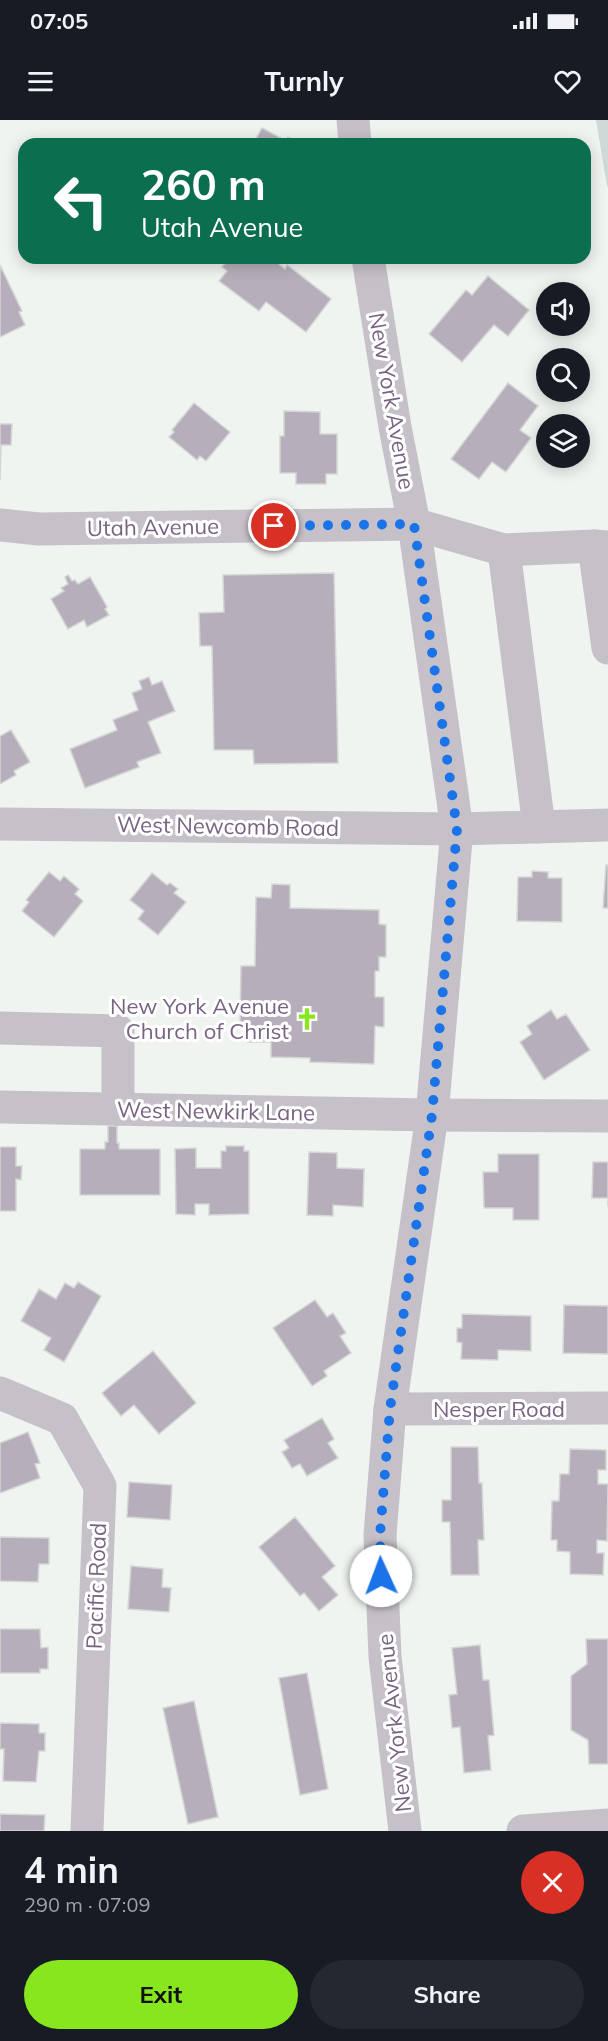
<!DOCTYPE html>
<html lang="en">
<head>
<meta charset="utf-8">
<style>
	body { margin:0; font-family:Mulish,sans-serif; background:#242831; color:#f1f3f6; height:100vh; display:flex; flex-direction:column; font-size:22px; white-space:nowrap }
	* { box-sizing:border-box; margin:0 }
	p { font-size:20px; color:#9ea1a6 }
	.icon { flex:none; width:33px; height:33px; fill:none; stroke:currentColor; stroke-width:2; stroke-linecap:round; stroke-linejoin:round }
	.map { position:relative; height:1711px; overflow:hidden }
	.details { display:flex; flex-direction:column; background:#171b24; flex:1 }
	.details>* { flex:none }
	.guide { position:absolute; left:18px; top:18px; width:573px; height:126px; border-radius:18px; box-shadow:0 3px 15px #0003; background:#0b6e4f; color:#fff; overflow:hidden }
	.fabs { position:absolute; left:536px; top:162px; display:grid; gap:12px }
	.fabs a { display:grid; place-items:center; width:54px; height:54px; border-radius:50%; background:#171b24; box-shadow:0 3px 15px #0003; font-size:30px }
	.pin { position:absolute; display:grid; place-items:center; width:51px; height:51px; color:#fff; margin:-26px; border:3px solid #fff; border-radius:50%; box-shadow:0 2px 6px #0007 }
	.me { position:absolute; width:66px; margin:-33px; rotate:358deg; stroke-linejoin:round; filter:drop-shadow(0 0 4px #0008) }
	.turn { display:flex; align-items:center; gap:21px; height:126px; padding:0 24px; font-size:27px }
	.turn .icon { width:78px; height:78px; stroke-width:2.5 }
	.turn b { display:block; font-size:42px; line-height:51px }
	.round { display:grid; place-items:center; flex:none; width:63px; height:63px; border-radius:32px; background:#242831 }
	.headline { display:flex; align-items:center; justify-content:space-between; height:102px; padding:0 24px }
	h1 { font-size:36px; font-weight:700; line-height:45px }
	.cta { display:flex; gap:12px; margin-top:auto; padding:12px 24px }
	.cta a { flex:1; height:69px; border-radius:36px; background:#88e61f; color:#111; font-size:24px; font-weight:700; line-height:69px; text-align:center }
	.cta a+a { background:#242831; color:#f1f3f6 }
	.status { display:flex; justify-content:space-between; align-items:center; height:42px; padding:0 30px; background:#171b24; direction:ltr }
	.status svg { height:16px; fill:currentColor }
	header { display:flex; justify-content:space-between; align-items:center; height:78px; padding:0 24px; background:#171b24; font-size:27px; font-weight:700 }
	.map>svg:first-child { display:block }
</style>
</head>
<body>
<div class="status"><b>07:05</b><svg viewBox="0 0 49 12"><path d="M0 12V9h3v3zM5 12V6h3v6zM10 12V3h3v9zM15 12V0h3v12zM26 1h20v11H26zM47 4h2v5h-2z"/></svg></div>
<header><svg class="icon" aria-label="menu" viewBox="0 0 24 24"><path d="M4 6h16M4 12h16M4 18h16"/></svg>Turnly<svg class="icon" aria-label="heart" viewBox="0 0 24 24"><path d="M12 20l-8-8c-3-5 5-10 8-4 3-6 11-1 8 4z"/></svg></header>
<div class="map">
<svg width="608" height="1711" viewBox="0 0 608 1711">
	<rect width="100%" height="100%" fill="#f0f4f1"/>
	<path fill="#cfd9d8" d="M596,0H608V67L607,66Z"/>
	<g fill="#b6afbb" stroke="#d3d6d4" stroke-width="1.5">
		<path d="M262,8L286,21L288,17L299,24H253Z"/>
		<path d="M229,138H271L285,149L287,145L331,179L306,212L266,182L259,191L219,161L227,151L222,147Z"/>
		<path d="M0,145L22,191L19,192L25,205L0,217Z"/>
		<path d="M488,156L529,190L508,216L494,205L462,242L429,214L466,170L472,175Z"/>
		<path d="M508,263L538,286L520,310L531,318L506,352L492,342L479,359L451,339Z"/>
		<path d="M194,283L230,312L206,341L200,336L197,340L169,317L174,312L172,310Z"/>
		<path d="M284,291L320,292V314H337V354H326V364H296V353H280V316H284Z"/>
		<path d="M0,304H12L11,325H1L0,360Z"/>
		<path d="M334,453L338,643L254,644L253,630H214L212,526H200L199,493L224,492L223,455Z"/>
		<path d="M68,455L72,461L75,460L78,464L90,457L107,487L105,489L109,495L87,507L84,500L68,509L51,479L64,471L61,468L68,464L65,457Z"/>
		<path d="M149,557L152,565L162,561L175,591L148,602L161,633L137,642L139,647L85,668L70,629L117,610L113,600L138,590L132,573L142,569L139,561Z"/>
		<path d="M11,610L30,642L14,651L16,655L0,664V616Z"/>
		<path d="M606,745H608V788H603Z"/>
		<path d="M532,751L548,752V758H562V802L517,801L518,757H532Z"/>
		<path d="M49,752L60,761L64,756L79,769L75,774L83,781L54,817L22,791L29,782L26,780Z"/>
		<path d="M152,753L167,765L170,763L178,769L174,773L186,782L158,815L138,799L144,791L130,780Z"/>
		<path d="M272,764L290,765V788L379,790V804L386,805V837H379V851H375V877H384V907L375,906L374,944L310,942V938L271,937V922H247L248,902H240L241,846H255L256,777L271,778Z"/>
		<path d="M551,890L557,899L566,894L590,930L544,960L520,922L532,914L527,906Z"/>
		<path d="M108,1006H117V1023H119V1029H160V1075H80V1029H105V1022H108Z"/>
		<path d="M226,1026H244V1031H249V1094L209,1095V1084H195V1095L176,1094L175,1029L196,1028V1048H221V1031H226Z"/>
		<path d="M0,1027H16V1046H22L21,1060L16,1059V1091H0Z"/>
		<path d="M309,1032L337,1033V1048L364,1049L363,1087L333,1085V1096L307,1095Z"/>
		<path d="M498,1034H539V1100H513V1088H484L483,1052H498Z"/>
		<path d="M593,1042H608V1087V1078H592Z"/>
		<path d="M78,1162L101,1176L64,1242L44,1230L51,1218L21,1201L39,1169L56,1179L65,1163L74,1168Z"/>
		<path d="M315,1180L327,1197L333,1193L346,1213L340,1216L351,1233L324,1251L327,1256L312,1266L273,1208Z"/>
		<path d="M564,1185L608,1186V1234L563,1233Z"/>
		<path d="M462,1194L531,1196V1231L498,1230V1240L461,1239L462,1223L457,1222V1208H462Z"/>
		<path d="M153,1231L196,1283L159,1314L134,1285L121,1296L102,1273Z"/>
		<path d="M322,1298L334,1319L328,1323L338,1338L307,1356L300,1344L292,1348L282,1332L289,1328L284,1320Z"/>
		<path d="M28,1312L40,1343L35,1344L40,1358L0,1373V1323Z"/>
		<path d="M451,1327H478L479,1363H482L484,1420H478L479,1455H451L450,1402H442V1380H451Z"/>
		<path d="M570,1329L606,1330V1350H598V1364H608L607,1421L597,1420V1433H604L603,1455L570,1454V1432L557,1431V1420H551L552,1381H559L560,1354H569Z"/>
		<path d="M129,1362L172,1365L170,1400L127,1397Z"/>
		<path d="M295,1397L335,1446L322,1457L338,1475L319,1491L304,1473L300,1476L259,1427Z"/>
		<path d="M0,1417L49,1418V1444H39L38,1462L0,1461Z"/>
		<path d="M131,1446L163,1449L162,1467L171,1468L169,1492L128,1489Z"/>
		<path d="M0,1509H40L41,1528L48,1527V1549H40V1553H0Z"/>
		<path d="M586,1519H608V1644H589L588,1620L571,1610V1556L587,1544Z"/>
		<path d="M480,1525L483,1560H489L494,1615L488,1616L491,1650L464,1653L460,1607L452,1608L449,1575L457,1574L452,1528Z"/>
		<path d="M307,1553L328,1669L300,1675L279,1558Z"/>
		<path d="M194,1581L218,1697L188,1704L163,1588Z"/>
		<path d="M0,1603L39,1604V1613H45V1631H39L36,1662L3,1661L4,1629H0Z"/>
		<path d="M0,1694L45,1695L44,1711H0Z"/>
	</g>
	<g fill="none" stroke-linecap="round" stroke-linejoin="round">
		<g stroke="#c6c1c8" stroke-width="33">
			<path d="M353,0L355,24"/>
			<path d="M368,138L395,307L414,404L457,709L432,995L390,1289L380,1415L385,1537L405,1711"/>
			<path d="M0,405L39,409L414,404L504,430L594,426L608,427"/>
			<path d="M594,426L608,528"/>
			<path d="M504,430L539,707"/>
			<path d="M0,704L457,709L608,705"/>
			<path d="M0,908L118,911V989"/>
			<path d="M0,987L432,995L608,996"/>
			<path d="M0,1273L62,1299L100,1366L87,1711"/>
			<path d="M390,1289L608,1288"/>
			<path d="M523,1711L608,1705"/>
		</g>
	</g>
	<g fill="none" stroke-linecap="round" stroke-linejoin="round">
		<path stroke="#1a73e8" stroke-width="10" stroke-dasharray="0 18" d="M274,406L414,404L457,709L432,995L390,1289L380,1415L381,1456"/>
	</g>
	<defs>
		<g id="church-bare" transform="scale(1.8)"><path d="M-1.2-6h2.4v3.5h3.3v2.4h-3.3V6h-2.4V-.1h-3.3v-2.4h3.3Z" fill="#88e61f" stroke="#fff" stroke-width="2.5" paint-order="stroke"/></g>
	</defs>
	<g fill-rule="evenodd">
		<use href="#church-bare" x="307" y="899"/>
	</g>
	<g text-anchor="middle" stroke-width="6" stroke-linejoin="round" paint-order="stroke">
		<g font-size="22" fill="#786382" stroke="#fff">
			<text transform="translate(392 281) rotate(80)" y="8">New York Avenue</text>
			<text transform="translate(153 407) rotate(-1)" y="8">Utah Avenue</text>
			<text transform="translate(228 706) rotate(1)" y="8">West Newcomb Road</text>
			<text transform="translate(216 991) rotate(1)" y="8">West Newkirk Lane</text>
			<text x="499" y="1297">Nesper Road</text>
			<text transform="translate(96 1466) rotate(-88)" y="8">Pacific Road</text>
			<text transform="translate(394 1603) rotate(-96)" y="8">New York Avenue</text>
		</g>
		<g font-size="22" fill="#786382" stroke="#fff" text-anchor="end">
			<text x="289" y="894">New York Avenue<tspan x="289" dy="25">Church of Christ</tspan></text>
		</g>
	</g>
</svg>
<div class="fabs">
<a><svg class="icon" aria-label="sound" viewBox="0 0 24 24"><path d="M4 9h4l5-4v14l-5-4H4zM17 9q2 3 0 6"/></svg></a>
<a><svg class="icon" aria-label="search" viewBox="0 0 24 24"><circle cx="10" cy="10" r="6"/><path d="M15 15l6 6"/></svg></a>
<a><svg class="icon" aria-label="layers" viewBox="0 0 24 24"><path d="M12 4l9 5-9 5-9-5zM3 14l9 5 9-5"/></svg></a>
</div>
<div class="pin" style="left:274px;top:406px;background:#d93025"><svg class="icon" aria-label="arrive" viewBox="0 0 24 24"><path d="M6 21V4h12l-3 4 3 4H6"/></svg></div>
<svg class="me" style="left:381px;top:1456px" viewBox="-20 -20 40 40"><circle r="19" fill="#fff"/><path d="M0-13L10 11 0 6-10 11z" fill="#1a73e8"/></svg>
<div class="guide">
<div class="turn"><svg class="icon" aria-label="left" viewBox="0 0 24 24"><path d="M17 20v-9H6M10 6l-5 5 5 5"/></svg><div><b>260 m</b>Utah Avenue</div></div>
</div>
</div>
<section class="details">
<div class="headline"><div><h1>4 min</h1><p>290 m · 07:09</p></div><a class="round" style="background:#d93025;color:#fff"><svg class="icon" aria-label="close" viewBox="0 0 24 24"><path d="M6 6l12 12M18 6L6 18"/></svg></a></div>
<div class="cta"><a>Exit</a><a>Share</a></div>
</section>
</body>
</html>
